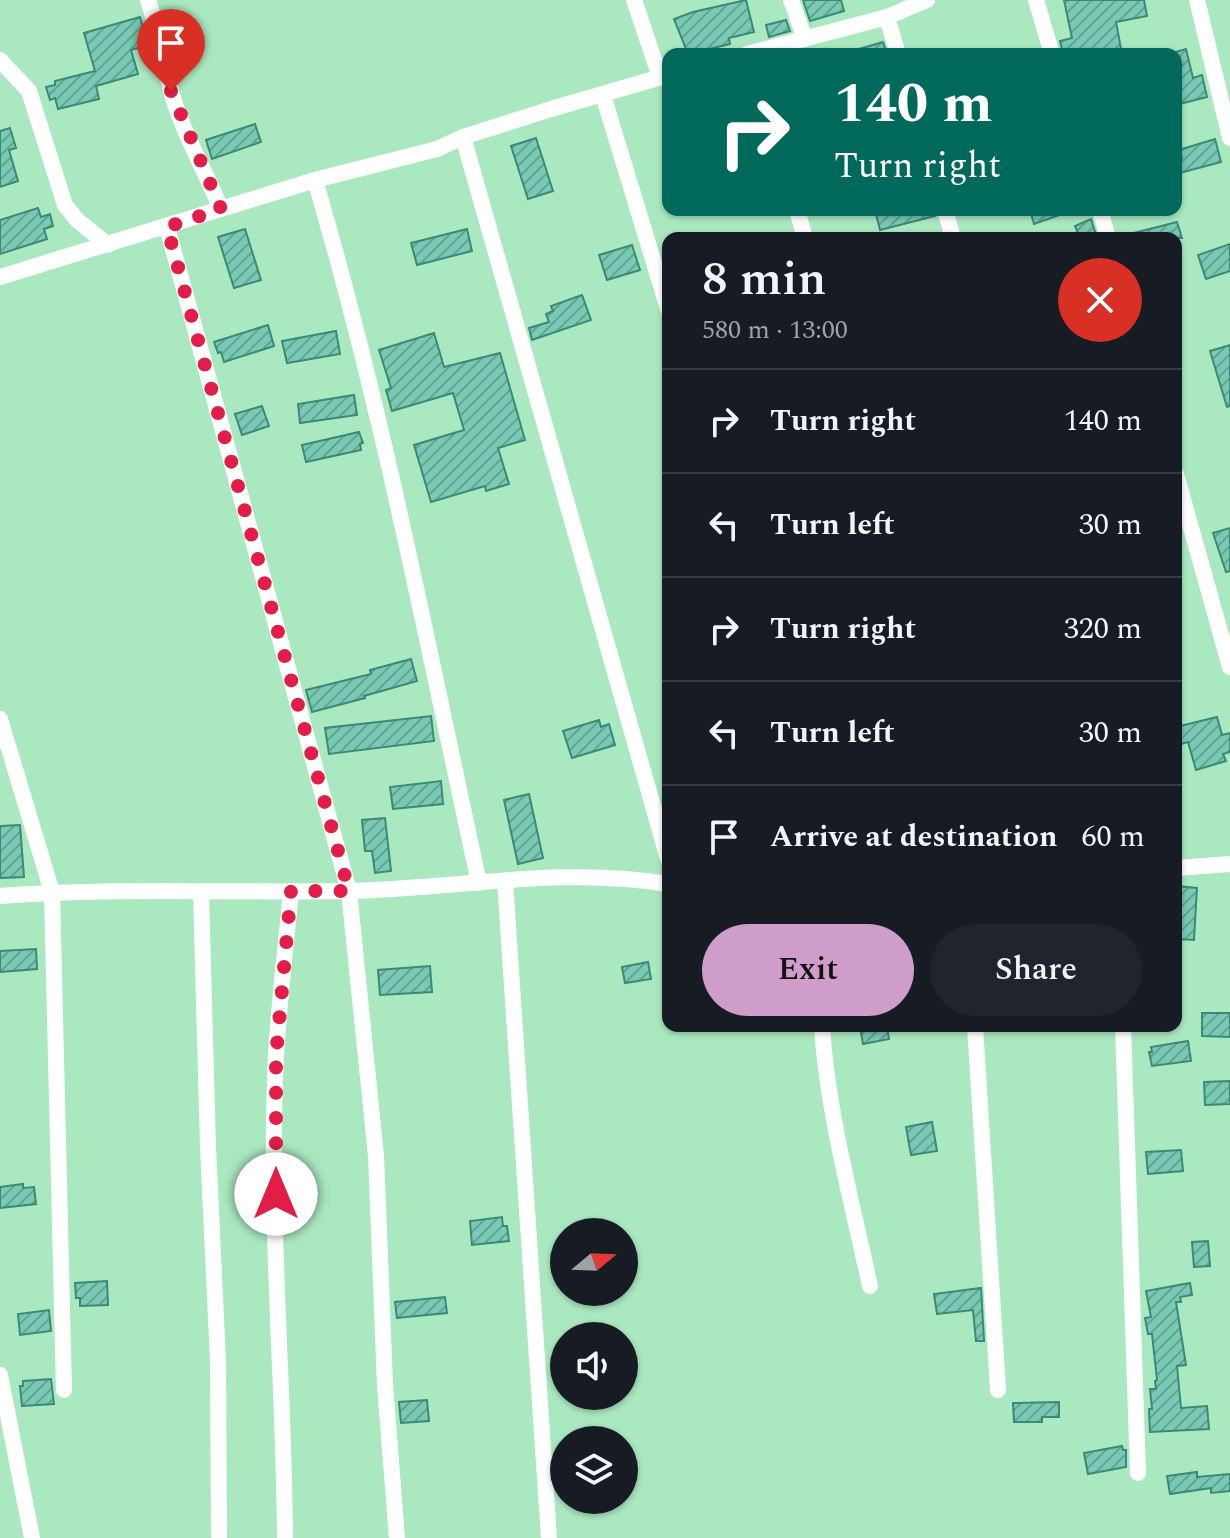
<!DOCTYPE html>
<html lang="en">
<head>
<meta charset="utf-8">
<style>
	body { margin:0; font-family:Spectral,serif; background:#20242c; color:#f1f3f6; height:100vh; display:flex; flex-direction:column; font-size:30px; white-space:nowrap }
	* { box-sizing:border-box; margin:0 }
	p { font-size:26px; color:#9ea1a6 }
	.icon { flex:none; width:44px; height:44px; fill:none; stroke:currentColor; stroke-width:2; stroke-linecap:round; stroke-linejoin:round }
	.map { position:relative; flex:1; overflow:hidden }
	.panel { position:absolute; left:662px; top:232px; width:520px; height:800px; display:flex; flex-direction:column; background:#171b24; border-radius:16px; box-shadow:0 2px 6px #0004 }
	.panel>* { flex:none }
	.hud { position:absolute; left:662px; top:48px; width:520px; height:168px; border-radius:16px; box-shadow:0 2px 6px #0004; background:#00695c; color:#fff; overflow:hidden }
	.needle { width:52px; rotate:71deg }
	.buttons { position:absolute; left:550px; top:1218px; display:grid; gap:16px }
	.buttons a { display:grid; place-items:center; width:88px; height:88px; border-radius:50%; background:#171b24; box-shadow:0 2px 6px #0004; font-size:40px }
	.pin { position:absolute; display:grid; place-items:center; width:68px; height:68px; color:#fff; margin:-82px -34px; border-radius:50% 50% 50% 0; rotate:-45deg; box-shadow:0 0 8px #0007 }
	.pin .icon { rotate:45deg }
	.me { position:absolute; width:88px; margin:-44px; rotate:0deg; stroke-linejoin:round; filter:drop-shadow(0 0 6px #0008) }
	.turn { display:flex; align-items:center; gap:28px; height:168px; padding:0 40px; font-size:36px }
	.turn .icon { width:104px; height:104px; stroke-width:2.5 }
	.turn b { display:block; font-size:56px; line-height:68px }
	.round { display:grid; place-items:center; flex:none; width:84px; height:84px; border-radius:42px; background:#20242c }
	.headline { display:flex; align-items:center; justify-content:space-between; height:136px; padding:0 40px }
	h1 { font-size:48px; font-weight:600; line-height:60px }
	.cta { display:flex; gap:16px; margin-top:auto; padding:16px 40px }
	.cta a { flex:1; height:92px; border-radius:48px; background:#cf9dc9; color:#111; font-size:32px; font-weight:600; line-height:92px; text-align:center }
	.cta a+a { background:#20242c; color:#f1f3f6 }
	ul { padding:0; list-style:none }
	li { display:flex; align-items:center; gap:24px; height:104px; padding:0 40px; border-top:2px solid #363941 }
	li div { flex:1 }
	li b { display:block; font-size:30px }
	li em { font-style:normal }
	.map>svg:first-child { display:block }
</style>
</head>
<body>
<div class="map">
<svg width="1230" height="1538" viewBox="0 0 1230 1538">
	<defs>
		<pattern id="building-hatch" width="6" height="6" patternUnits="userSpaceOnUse" patternTransform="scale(2)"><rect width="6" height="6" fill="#79c9b4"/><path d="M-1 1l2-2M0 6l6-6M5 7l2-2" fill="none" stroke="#63a593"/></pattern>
	</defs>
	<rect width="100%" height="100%" fill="#aae9c0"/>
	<g fill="url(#building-hatch)" stroke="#398a77" stroke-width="2">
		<path d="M746,0L754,32L729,38L730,44L688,54L674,19L693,12Z"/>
		<path d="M803,0H841L844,11L810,21Z"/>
		<path d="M1064,0H1144L1147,16L1116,22L1122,54H1063L1060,41L1072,38Z"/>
		<path d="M140,17L148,45L131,50L138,74L96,86L99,99L58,109L55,98L50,100L46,87L55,85V81L95,71L84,33Z"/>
		<path d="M786,20L790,31L769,37L766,25Z"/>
		<path d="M883,42L887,54H852V51Z"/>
		<path d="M1186,49L1193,78L1202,75L1207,97L1176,105V52Z"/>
		<path d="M255,124L261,142L212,159L206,140Z"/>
		<path d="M10,128L16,148L9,150L18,181L0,187V131Z"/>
		<path d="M536,138L553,191L528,199L511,146Z"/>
		<path d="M1215,139L1221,162L1176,174V160L1182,158L1179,150Z"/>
		<path d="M38,208L41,217L50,214L53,226L44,229L47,239L0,254V220Z"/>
		<path d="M875,210H934L935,216L880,230Z"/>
		<path d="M1030,210H1068V212L1034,224Z"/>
		<path d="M1091,219L1096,235L1080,238L1075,226Z"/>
		<path d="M1177,222L1182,238H1131L1130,234Z"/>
		<path d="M245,229L261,280L234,288L218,237Z"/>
		<path d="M467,229L472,251L417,265L411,243Z"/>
		<path d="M1230,244V271L1206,279L1198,255Z"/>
		<path d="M632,245L640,270L607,280L599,255Z"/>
		<path d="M582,295L591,320L532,340L529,328L549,322L546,314L553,311L551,306Z"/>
		<path d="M268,325L274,346L224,362L221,352L218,353L214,342Z"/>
		<path d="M336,331L340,354L287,363L282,341Z"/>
		<path d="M434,333L444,367L500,353L525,440L498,448L509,484L486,491L485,486L431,502L414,445L464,430L453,393L392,411L386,390L391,388L379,350Z"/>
		<path d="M1230,345V406L1227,407L1210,351Z"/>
		<path d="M354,395L357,415L300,423L298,404Z"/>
		<path d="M262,406L269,426L242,435L235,414Z"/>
		<path d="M359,432L363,443L360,444L361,450L306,462L302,445Z"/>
		<path d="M1230,528V571L1226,572L1213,533Z"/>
		<path d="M411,659L417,681L364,696L365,698L312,712L306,690L371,674L370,670Z"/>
		<path d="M431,716L434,741L329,754L325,728Z"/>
		<path d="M1217,717L1222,735L1230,733V752L1223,754L1226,761L1196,770L1188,742L1181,744L1178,733L1181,732L1180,726Z"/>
		<path d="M599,720L601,727L609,724L615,745L572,758L563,731Z"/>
		<path d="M441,781L443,804L393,809L390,787Z"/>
		<path d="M529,794L543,858L518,864L504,800Z"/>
		<path d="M385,818L391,871L375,873L372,851H365L362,820Z"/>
		<path d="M20,825L24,877L0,878V826Z"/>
		<path d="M1176,886L1197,888L1194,940L1176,939Z"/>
		<path d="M36,949L37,969L0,972V951Z"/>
		<path d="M648,962L651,979L625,983L622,967Z"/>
		<path d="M430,966L432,992L380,995L378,970Z"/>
		<path d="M1202,1013H1230V1037L1202,1036Z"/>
		<path d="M860,1026H887L889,1039L863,1044Z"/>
		<path d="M1188,1041L1191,1061L1152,1066L1149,1052H1152L1151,1047Z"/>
		<path d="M1230,1081V1104L1205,1105L1204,1082Z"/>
		<path d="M932,1122L937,1151L911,1155L906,1127Z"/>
		<path d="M1181,1150L1183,1171L1148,1174L1146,1152Z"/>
		<path d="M23,1184V1188L34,1187L36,1204L0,1208V1187Z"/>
		<path d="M502,1217L503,1226H507L509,1241L472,1245L470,1221Z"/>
		<path d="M1208,1241L1210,1266L1194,1267L1192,1242Z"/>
		<path d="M107,1281L108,1305L80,1306V1298H76L75,1283Z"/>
		<path d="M1190,1283L1192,1295L1180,1297L1181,1302H1176L1186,1365L1177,1366L1181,1408L1207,1406L1209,1429L1150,1432L1149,1409H1152L1150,1389H1156L1155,1381L1157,1380L1152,1334H1148L1145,1318L1151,1317L1146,1291Z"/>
		<path d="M981,1288L984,1341H976L973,1310L937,1314L934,1294Z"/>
		<path d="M445,1297L447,1313L397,1318L395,1302Z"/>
		<path d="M49,1310L51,1331L20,1335L18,1314Z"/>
		<path d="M51,1379L54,1404L22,1406L20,1386H23V1381Z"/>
		<path d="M427,1400L429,1421L401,1423L399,1402Z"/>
		<path d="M1059,1402V1417H1042V1422H1014L1013,1403Z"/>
		<path d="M1122,1446L1123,1450H1126V1467L1088,1474L1084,1453Z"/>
		<path d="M1197,1472V1477L1230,1474V1491L1211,1493V1488L1170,1494L1167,1476Z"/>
	</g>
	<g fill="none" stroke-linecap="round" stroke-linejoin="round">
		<g stroke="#fff" stroke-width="16">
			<path d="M148,0C160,36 164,72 176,107C188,142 207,175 221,209"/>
			<path d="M634,0L660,77"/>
			<path d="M791,0L805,39"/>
			<path d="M1036,0L1052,54"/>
			<path d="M1197,0L1230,138"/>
			<path d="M887,17L898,54"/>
			<path d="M747,54L887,17L927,0"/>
			<path d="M0,60L29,91L65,205L77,220L108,245"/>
			<path d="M603,95L668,309"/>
			<path d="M463,137L668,859"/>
			<path d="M315,180C383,411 428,648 479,883"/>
			<path d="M797,210L805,238"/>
			<path d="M945,210L953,238"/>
			<path d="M1100,210L1108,238"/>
			<path d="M167,227L349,891L376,1156L385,1385L397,1538"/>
			<path d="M0,277L315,180L437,149L463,137L551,109L668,75"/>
			<path d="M1176,474L1230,667"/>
			<path d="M0,719L52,892L64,1390"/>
			<path d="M1176,868L1230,864"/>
			<path d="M505,881L549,1538"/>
			<path d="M201,893L208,1147L218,1361L219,1538"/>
			<path d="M0,896C115,887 231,893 347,891C453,889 562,866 668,884"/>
			<path d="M822,1026C827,1110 852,1203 870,1286"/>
			<path d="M975,1026L998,1390"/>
			<path d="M1123,1026L1138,1473"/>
			<path d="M0,1375L32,1538"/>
			<path d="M285,1538C284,1377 268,1216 276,1056C279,1001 286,946 291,891"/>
		</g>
	</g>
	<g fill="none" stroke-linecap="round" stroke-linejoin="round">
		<path stroke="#e11d48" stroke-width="14" stroke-dasharray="0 25.2" d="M171,91L221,209L167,227L349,891H291L276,1056V1194"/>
	</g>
</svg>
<div class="buttons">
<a><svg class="needle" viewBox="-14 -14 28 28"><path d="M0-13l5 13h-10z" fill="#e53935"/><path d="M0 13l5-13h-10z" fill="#9ea1a6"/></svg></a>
<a><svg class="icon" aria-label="sound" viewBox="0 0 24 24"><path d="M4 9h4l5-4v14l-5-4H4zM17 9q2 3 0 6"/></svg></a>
<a><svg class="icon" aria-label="layers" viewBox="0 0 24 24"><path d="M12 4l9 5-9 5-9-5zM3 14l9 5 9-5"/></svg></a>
</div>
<div class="pin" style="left:171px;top:91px;background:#d93025"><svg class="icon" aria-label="arrive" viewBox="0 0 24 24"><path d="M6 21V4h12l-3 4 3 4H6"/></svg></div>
<svg class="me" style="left:276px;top:1194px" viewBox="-20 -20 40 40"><circle r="19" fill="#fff"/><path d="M0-13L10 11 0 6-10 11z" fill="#e11d48"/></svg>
<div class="hud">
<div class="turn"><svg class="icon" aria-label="right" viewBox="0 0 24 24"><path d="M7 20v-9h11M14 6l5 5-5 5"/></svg><div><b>140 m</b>Turn right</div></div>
</div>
<section class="panel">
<div class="headline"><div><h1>8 min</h1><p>580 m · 13:00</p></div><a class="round" style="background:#d93025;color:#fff"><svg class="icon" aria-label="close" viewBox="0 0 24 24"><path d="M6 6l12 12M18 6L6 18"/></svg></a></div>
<ul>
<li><svg class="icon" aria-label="right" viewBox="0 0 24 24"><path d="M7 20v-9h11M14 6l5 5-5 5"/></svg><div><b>Turn right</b></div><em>140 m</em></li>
<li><svg class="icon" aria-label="left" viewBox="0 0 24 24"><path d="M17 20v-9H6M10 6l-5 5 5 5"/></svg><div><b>Turn left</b></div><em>30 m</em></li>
<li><svg class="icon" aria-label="right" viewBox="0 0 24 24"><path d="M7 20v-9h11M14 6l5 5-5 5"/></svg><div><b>Turn right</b></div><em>320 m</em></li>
<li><svg class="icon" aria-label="left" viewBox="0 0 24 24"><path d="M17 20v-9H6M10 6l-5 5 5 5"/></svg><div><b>Turn left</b></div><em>30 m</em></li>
<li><svg class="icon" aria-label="arrive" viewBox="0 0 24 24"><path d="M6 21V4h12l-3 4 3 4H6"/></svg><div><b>Arrive at destination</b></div><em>60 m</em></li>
</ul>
<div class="cta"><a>Exit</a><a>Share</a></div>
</section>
</div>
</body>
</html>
